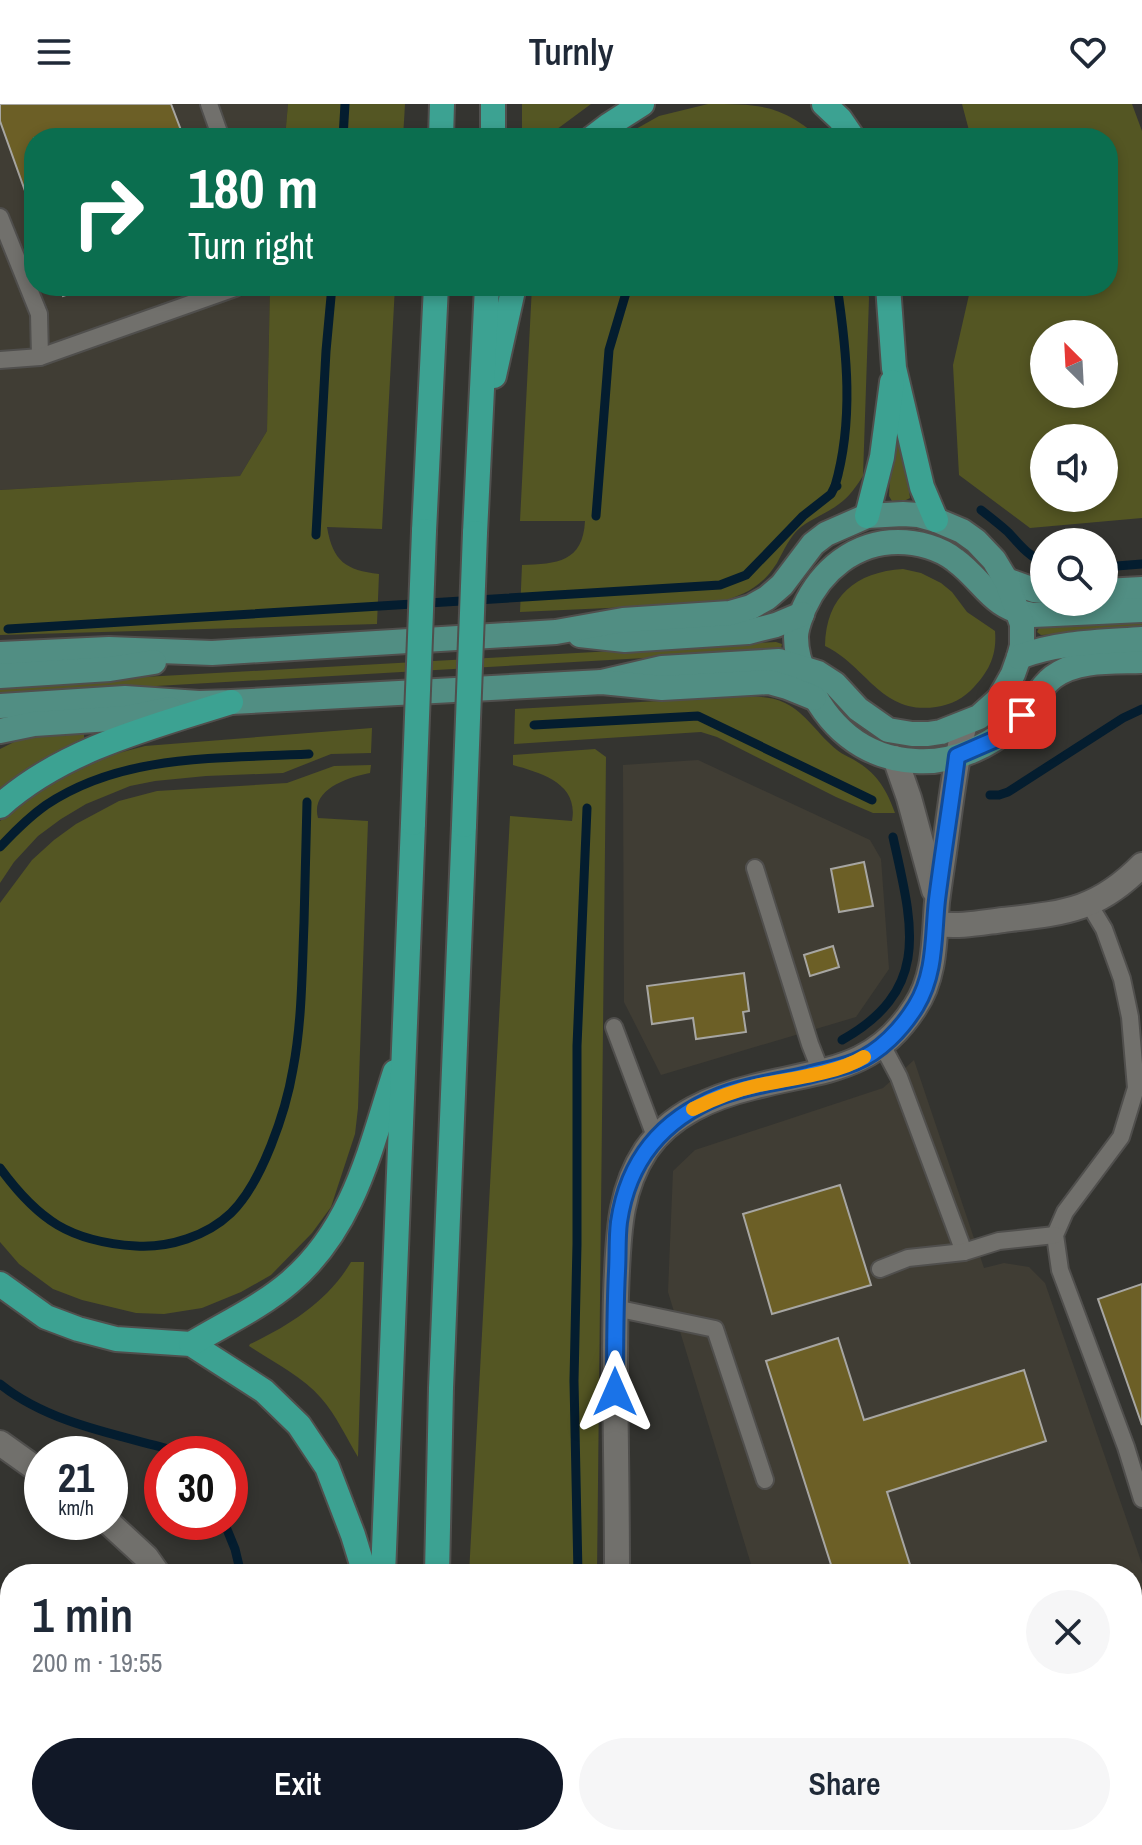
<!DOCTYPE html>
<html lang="en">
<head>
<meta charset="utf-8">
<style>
	body { margin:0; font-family:"Archivo Narrow",sans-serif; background:#f6f6f7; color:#1f2937; height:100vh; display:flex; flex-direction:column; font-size:30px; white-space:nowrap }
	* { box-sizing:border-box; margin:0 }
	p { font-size:26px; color:#747a83 }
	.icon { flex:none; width:44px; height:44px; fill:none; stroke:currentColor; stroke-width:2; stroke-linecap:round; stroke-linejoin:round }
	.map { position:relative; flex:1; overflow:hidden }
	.panel { position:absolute; left:0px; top:1460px; width:1142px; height:282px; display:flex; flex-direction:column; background:#fff; border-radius:32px 32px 0 0; box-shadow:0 4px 12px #0003 }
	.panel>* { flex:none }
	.banner { position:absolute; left:24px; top:24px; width:1094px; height:168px; border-radius:32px; box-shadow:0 4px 12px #0003; background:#0b6e4f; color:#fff; overflow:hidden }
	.needle { width:52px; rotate:336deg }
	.tools { position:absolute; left:1030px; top:216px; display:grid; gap:16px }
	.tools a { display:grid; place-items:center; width:88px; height:88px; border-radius:50%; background:#fff; box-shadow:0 4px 12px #0003; font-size:40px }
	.speed { position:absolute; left:24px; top:1332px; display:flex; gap:16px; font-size:40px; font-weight:700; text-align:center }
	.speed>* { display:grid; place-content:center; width:104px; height:104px; border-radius:50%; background:#fff; box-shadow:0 4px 12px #0003; line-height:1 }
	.speed small { font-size:20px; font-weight:400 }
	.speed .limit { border:12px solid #d22; background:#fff; color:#111 }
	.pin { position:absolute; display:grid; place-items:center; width:68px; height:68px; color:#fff; margin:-34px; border-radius:16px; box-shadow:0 4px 12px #0006 }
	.me { position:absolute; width:88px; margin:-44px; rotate:0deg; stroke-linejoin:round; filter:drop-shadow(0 0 6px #0008) }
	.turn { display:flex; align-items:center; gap:28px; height:168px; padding:0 32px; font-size:36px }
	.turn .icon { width:104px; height:104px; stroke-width:2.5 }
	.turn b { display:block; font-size:56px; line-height:68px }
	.round { display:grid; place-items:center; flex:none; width:84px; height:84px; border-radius:42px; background:#f6f6f7 }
	.summary { display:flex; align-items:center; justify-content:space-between; height:136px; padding:0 32px }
	h1 { font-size:48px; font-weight:600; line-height:60px }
	.button { display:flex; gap:16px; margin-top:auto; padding:16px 32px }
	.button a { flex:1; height:92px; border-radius:48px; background:#111827; color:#fff; font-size:32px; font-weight:600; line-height:92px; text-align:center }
	.button a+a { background:#f6f6f7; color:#1f2937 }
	header { display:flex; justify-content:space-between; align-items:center; height:104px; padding:0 32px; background:#fff; font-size:36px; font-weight:600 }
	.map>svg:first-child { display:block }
</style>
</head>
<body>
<header><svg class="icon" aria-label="menu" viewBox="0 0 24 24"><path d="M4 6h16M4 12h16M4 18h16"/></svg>Turnly<svg class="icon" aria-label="heart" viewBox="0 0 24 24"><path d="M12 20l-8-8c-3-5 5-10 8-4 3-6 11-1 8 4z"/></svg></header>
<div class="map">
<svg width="1142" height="1741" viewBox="0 0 1142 1741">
	<rect width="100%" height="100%" fill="#343430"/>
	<g fill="#403d34">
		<path d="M0,0H288L285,34H34V182H270L267,327L240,372L0,386Z"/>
		<path d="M698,656L870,736L881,755L889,865L856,913L661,971L624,898L623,661Z"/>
		<path d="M914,956L984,1164L1004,1159L1029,1163L1045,1179L1142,1460V1511L1132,1514V1470H754L668,1188L673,1067L695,1046L883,984Z"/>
	</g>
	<g fill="#545623" fill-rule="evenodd">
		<path d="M288,0H405L403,34H285Z"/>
		<path d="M522,0H591L545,34H522Z"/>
		<path d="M708,0C759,0 780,0 820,34H620L659,12Z"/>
		<path d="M962,0H1132L1142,27V414L1030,424L959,371L953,261L971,182H1108V34H971ZM1044,230H1104V290H1044ZM1044,334H1104V394H1044Z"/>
		<path d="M270,182H395L382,425L327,423C333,458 346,466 379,470L377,520L0,531V386L240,372L267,327Z"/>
		<path d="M532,182H867L869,194L863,372C856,383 849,393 839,400C827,409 813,414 801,423C790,432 784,446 777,459C761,484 744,491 717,499L520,508L522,461C557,460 583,458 585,417H520Z"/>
		<path d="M901,328L910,394L906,396L892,397L889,392L892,330Z"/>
		<path d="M903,465L921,469L941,479L952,488L967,508L995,527C997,550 990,566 974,583C964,594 951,601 936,603C881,611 867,562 825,542C826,492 856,468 903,465Z"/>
		<path d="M1142,517V526L1041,531L1037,528L1040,522Z"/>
		<path d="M776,538L782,540L781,545L767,547L0,591V581Z"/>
		<path d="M748,592C760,593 773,593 785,599C806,609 819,632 837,646C843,651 852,654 859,659C878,671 887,687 895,709H873L836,693L717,633L701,628L514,640L515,605Z"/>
		<path d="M372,624L371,649L331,650L283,669L206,672L155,677L130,682L86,700L61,715L38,732L14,758L0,779V717L38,687L72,667L100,654L145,642Z"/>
		<path d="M70,629L84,630V634C54,650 26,664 0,686V645L22,634Z"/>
		<path d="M595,645L606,653L597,1470H469L510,712L572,717C579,679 541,669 513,661V651Z"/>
		<path d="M371,661L370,669C349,673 310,685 318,714L368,717L358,1004L355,1030L331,1103L312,1129L271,1171L241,1188L202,1204L164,1210L136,1209L82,1196L53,1185L19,1160L0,1138V799L32,756L54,736L76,720L119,697L157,687L287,679L334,662Z"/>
		<path d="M351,1158H364L358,1353C346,1333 336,1311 321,1294C302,1272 273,1258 249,1242L250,1240C289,1222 329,1196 351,1158Z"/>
		<rect x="468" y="1732" width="126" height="9"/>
	</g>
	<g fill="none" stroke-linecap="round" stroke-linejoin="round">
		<g stroke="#041d2f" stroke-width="9">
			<path d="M343,34L345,0"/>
			<path d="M837,182C847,248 854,317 835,382H837"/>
			<path d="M981,406C990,413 999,420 1008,428C1019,440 1028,452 1044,459"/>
			<path d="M596,412L609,246L628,182"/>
			<path d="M316,431L326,247L332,182"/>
			<path d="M1104,463L1142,460"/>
			<path d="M8,525L720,481L746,471L803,412L831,390L835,382"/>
			<path d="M534,621L698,612L872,696"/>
			<path d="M990,691H999L1008,688L1123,614L1142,605"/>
			<path d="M0,743C14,728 29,713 46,701C124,649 219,655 309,650"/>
			<path d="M842,936C933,885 912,820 893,733"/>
			<path d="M0,1064C38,1116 70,1138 136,1142C169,1144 207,1132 231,1109C262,1079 286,1007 293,965C302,918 302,868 304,819C305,779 306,738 307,698"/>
			<path d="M0,1280C46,1317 109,1329 165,1344L170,1350"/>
			<path d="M224,1418L235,1445L241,1470"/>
			<path d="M578,1470L574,1277L577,1140V942L587,704"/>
			<path d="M247,1741V1732"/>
			<path d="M571,1741V1732"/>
		</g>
	</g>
	<g fill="#6c5f26" stroke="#a7a6a2" stroke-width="2">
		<path d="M0,0H171L184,34H34V112L0,17Z"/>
		<path d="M59,182H92L63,192Z"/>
		<path d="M864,758L873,802L839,808L831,765Z"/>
		<path d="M833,842L839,863L810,872L804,851Z"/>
		<path d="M744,869L749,907L743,908L746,928L696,935L693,914L652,920L647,882Z"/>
		<path d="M840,1081L871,1181L772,1210L743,1110Z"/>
		<path d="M1142,1180V1321L1098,1195Z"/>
		<path d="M838,1234L864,1316L1024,1266L1046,1337L887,1388L913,1470H834L766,1257Z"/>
	</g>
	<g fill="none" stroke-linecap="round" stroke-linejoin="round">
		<g stroke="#504f4d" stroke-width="20">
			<g id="lane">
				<path d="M209,0L221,34"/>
				<path d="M0,113L39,210L40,253"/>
				<path d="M0,256L40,253L235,184V182"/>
				<path d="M755,764L810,940L821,968"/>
				<path d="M1089,800L1104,825L1122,875L1130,913L1136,984L1121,1033L1065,1108L1055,1131L1060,1166L1126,1343L1142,1395"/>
				<path d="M614,923L656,1035"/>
				<path d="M882,941L899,973L964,1148"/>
				<path d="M880,1165L908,1154L964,1148L999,1137L1055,1131"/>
				<path d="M615,1204L715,1225L765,1376"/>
			</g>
		</g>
		<g stroke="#504f4d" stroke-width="28">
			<g id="street">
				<path d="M895,654L909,694L934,786"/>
				<path d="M936,820C960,823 979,819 1003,816C1064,809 1097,807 1142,761"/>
				<path d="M0,1339L42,1369"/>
				<path d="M108,1418L146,1453L158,1470"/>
				<path d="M617,1470C617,1405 616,1341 615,1276C615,1240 615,1204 617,1167C619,1124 621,1084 646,1046C671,1010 712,993 753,983C821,965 873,969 915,903C936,872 934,834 937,798C940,774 944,750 947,726C952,690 956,654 965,619"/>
				<path d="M190,1732V1741"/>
				<path d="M614,1741V1732"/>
			</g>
		</g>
		<g stroke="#504f4d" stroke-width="28">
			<g id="primary">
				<path d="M1006,476L1034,486L1044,487"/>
				<path d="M1104,487L1142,485"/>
				<path d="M1142,506L1033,511C990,504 985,478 955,456C940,444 918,438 898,438C855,438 821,466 804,504C801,513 796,523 796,533C796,547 800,561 806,574C826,621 862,654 915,657C954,660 998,640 1023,610C1033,598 1040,583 1053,573C1077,555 1114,558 1142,557"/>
				<path d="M580,531L625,536L748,528L776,521L802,510"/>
				<path d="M0,550L109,545L212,549L556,528L623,516L730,509L751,503L767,494L782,481L813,440L826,430L867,412L903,410L918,411L936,416L962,427L976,437L994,456L1006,476L1022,520V542L1019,553L1013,570L999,595L979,613L941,628L928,630H912L888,626L858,605L835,580L818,569L779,557L662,564L602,578"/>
				<path d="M1019,553C1059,538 1100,538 1142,535"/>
				<path d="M0,572L110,565L154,558"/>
				<path d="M0,602L125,594L199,599L231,598L602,578L662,584L769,578L787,583L814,594"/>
				<path d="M0,627L34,620L126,614L170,605"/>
			</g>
		</g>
		<g stroke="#504f4d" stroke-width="28">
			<g id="highway">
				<path d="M824,0L840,15L853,34"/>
				<path d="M441,34L442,0"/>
				<path d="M493,34V0"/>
				<path d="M592,34L609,21L642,0"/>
				<path d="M888,182L894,264L922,383L936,416"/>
				<path d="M494,272L514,182"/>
				<path d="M867,412L882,353L892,278"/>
				<path d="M424,427L436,182"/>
				<path d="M475,429L487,182"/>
				<path d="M0,702C63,645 152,623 231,598"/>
				<path d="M0,1180L46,1213L78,1225L116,1235L191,1240L264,1287L299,1321L327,1363L353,1431L365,1470"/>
				<path d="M191,1240C224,1220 261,1203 290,1178C354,1123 370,1045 395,968"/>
				<path d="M383,1470L413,719"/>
				<path d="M437,1470L441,1284L464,721"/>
				<path d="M381,1741V1732"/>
				<path d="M435,1741V1732"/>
			</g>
		</g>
		<use href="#lane" stroke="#71706c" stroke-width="16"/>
		<use href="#street" stroke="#71706c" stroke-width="24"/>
		<use href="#primary" stroke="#518e83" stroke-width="24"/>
		<use href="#highway" stroke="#3ca292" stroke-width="24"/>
		<g stroke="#504f4d" stroke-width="28" stroke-linecap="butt">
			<g id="highway-bridge">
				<path d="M413,719L424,427"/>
				<path d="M464,721L475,429"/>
			</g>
		</g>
		<use href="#highway-bridge" stroke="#3ca292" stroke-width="24"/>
	</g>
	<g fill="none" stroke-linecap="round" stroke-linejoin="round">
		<g stroke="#114b97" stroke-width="20">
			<path id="route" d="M615,1288C615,1247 615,1207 617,1167C618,1151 617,1134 619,1118C628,1056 662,1015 720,992C748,981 779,978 808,971C823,967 840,964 855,958C880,948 902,925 916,902C936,869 933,832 937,796C943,748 951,700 957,652L996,635L1022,611"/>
		</g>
		<use href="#route" stroke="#1a73e8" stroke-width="14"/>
		<path stroke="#f59e0b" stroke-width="14" d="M693,1005C715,994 736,986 759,981C790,975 839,969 864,953"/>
	</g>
</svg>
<div class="tools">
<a><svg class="needle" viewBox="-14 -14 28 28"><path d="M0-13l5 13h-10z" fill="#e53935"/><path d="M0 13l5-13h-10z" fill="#747a83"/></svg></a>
<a><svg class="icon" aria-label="sound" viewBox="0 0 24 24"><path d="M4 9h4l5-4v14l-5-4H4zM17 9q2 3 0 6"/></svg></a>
<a><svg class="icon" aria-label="search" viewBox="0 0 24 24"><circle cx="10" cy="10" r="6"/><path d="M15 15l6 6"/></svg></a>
</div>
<div class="speed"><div>21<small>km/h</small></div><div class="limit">30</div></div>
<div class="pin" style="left:1022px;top:611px;background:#d93025"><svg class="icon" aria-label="arrive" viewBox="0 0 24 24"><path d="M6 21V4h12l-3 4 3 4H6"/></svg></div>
<svg class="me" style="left:615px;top:1288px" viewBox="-20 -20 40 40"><path d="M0-17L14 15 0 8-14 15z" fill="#1a73e8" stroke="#fff" stroke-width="4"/></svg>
<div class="banner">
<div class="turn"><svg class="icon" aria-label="right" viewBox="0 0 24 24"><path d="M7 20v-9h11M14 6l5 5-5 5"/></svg><div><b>180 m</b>Turn right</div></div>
</div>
<section class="panel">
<div class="summary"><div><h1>1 min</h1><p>200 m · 19:55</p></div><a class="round"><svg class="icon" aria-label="close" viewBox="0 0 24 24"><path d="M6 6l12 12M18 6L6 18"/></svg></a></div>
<div class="button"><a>Exit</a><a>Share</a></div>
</section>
</div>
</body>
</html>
